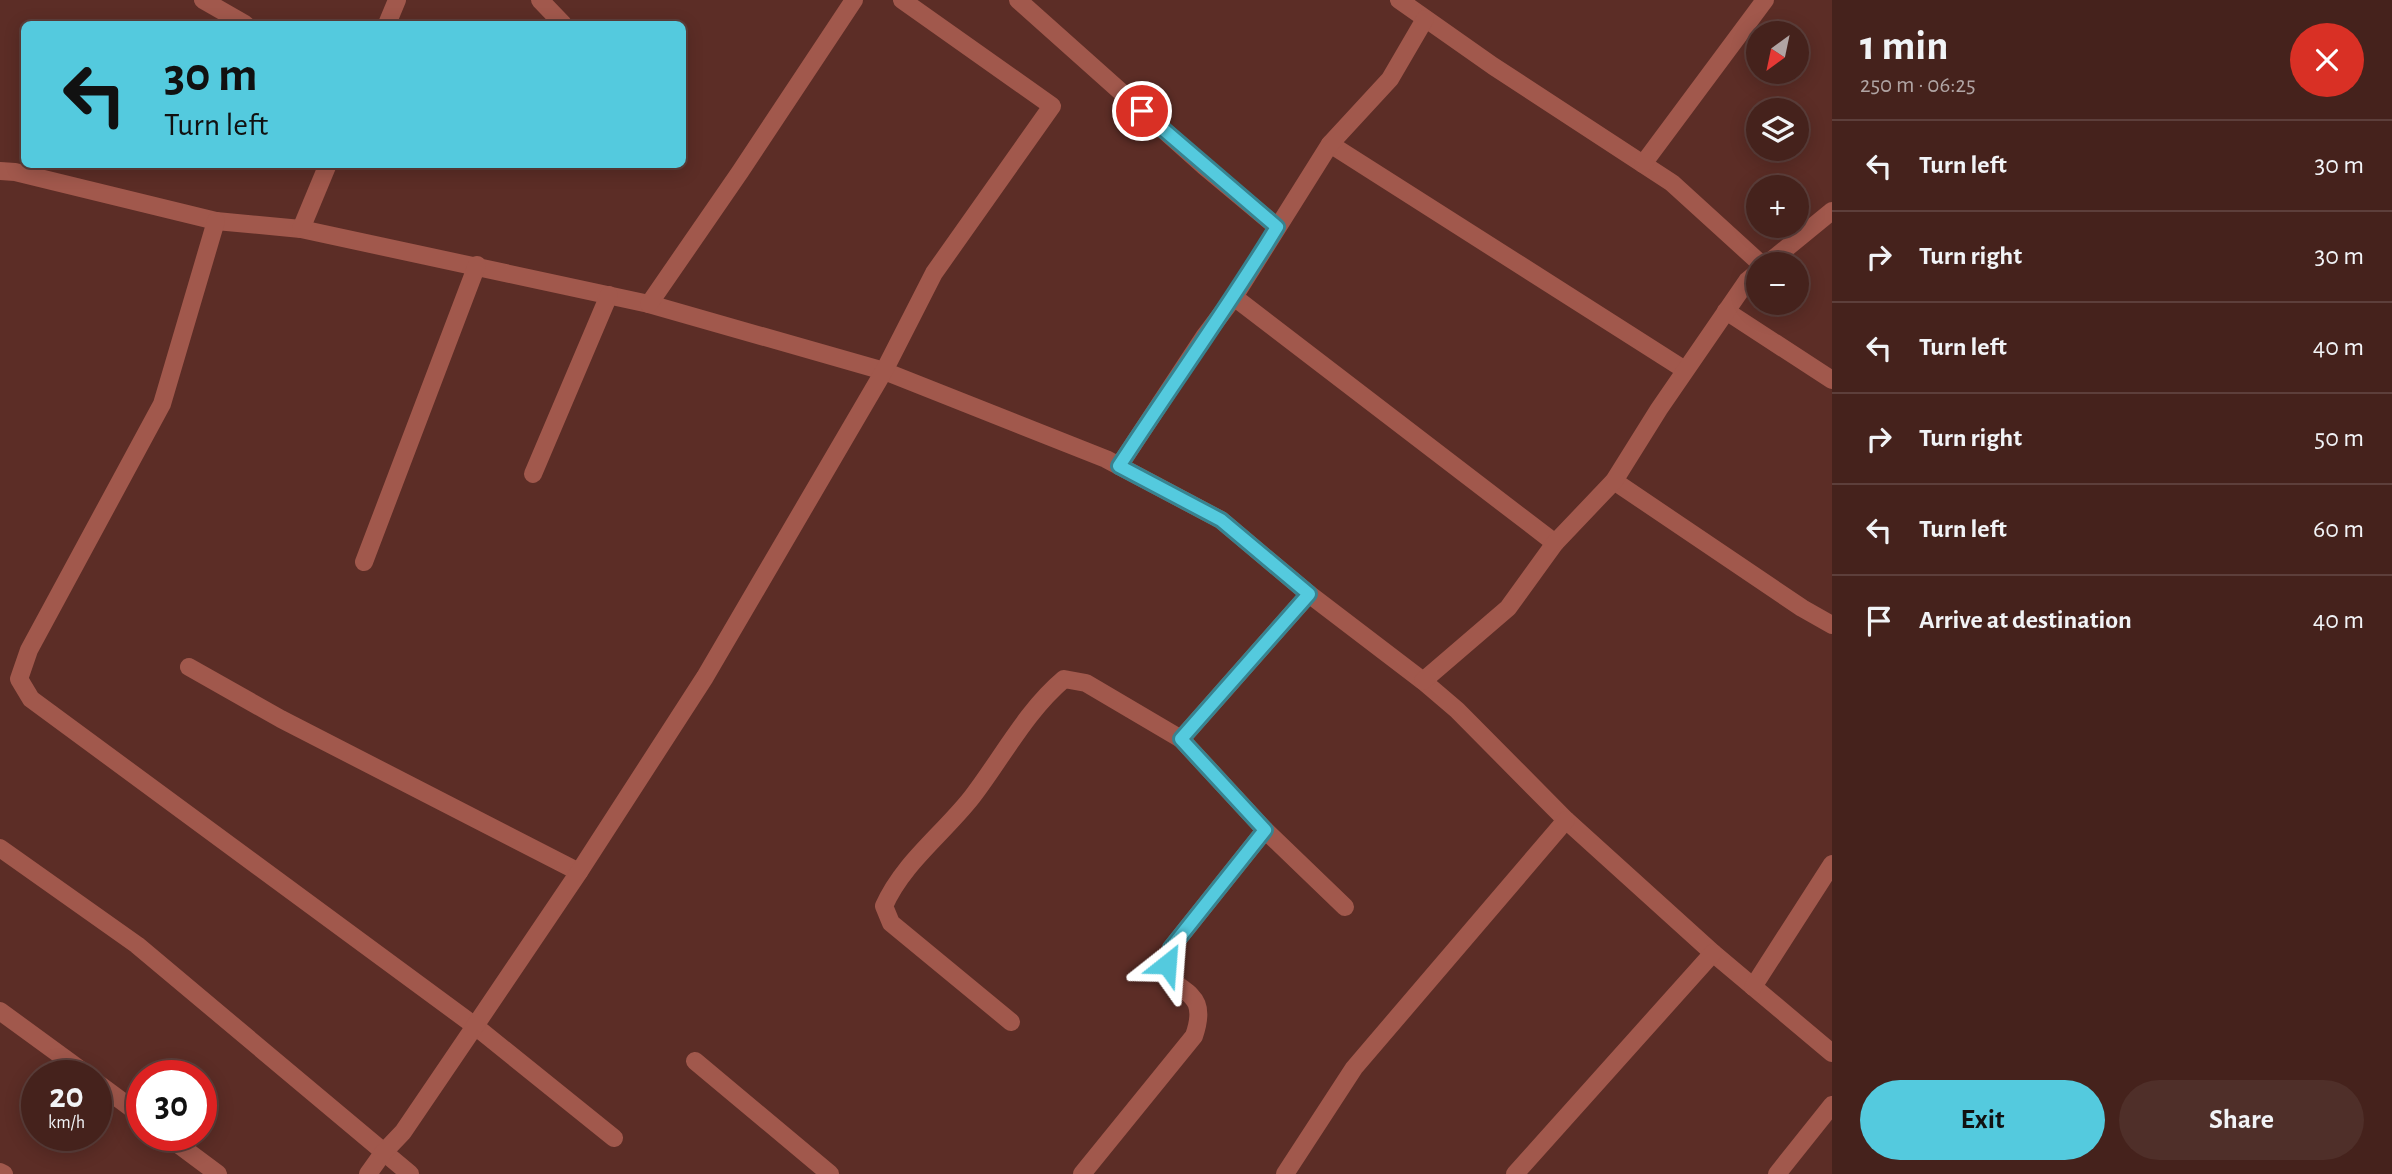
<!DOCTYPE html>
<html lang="en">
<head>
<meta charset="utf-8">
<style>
	body { margin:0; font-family:"Alegreya Sans",sans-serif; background:#4f2f29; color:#f1f3f6; height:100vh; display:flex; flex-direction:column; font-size:26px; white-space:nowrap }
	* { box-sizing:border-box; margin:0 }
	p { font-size:23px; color:#b0a4a3 }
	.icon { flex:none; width:38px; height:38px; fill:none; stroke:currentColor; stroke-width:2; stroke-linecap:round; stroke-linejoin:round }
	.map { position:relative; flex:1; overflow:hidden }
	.sheet { display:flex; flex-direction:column; background:#45221c; width:560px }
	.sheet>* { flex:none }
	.top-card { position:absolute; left:21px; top:21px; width:665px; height:147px; border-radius:10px; box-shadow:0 4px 18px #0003,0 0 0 2px #5d3f3b; background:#54cade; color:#111; overflow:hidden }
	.needle { width:46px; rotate:213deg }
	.buttons { position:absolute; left:1746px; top:21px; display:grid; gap:14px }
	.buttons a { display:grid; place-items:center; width:63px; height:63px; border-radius:50%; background:#45221c; box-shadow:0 4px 18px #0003,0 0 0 2px #5d3f3b; font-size:35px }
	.speed { position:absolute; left:21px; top:1060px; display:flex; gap:14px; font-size:35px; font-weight:700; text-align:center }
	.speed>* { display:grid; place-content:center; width:91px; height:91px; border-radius:50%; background:#45221c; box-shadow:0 4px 18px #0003,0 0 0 2px #5d3f3b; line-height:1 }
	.speed small { font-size:18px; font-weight:400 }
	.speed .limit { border:10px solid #d22; background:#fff; color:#111 }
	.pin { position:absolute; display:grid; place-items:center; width:60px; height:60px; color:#fff; margin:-30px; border:4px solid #fff; border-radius:50%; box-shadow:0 2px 7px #0007 }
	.me { position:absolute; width:77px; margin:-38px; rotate:28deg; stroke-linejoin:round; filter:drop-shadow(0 0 5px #0008) }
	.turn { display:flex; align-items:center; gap:24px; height:147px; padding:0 28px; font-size:32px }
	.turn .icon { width:91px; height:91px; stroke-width:2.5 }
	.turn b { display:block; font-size:49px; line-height:60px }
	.round { display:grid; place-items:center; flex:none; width:74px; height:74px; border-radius:37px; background:#4f2f29 }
	.overview { display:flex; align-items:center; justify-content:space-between; height:119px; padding:0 28px }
	h1 { font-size:42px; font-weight:700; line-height:52px }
	.primary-button { display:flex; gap:14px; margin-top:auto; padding:14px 28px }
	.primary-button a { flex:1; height:80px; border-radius:42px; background:#54cade; color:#111; font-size:28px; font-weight:700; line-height:80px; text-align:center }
	.primary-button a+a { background:#4f2f29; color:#f1f3f6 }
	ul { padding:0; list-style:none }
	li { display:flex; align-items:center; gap:21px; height:91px; padding:0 28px; border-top:2px solid #5d3f3b }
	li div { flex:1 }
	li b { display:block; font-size:26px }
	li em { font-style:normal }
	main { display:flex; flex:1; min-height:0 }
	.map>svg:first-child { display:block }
</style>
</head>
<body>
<main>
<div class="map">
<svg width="1832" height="1174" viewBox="0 0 1832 1174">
	<rect width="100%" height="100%" fill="#5c2d26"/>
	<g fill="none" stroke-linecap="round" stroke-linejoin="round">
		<g stroke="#a1584c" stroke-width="18">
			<path d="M203,0L245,24"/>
			<path d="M540,0L563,24"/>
			<path d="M1018,0L1204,166L1277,227"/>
			<path d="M1399,0L1493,66L1672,183L1761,264"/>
			<path d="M387,24L397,0"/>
			<path d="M1330,144L1685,370"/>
			<path d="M1643,164L1765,0"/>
			<path d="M0,171L15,172L216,221L301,229L649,304L884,371L1106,459L1221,520L1309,594L1423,681L1457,710L1566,820L1713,953L1832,1053"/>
			<path d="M216,221L162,404L29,650L19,679L31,699L475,1026L614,1138"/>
			<path d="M301,229L328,164"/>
			<path d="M1767,264L1832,211"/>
			<path d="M1234,297L1555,543"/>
			<path d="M649,304L740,172L854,0"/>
			<path d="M1726,311L1832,380"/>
			<path d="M1119,466L1204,337L1234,297L1330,144L1390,79L1425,19"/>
			<path d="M533,474L609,295"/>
			<path d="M1614,481L1802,608L1832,625"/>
			<path d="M364,562L477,265"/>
			<path d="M189,667L281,719L579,872"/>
			<path d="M1423,681L1508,608L1555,543L1614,481L1659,409L1747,281L1759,271"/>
			<path d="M1181,739L1309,594"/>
			<path d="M0,848L137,945L410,1174"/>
			<path d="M1753,987L1832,864"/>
			<path d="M0,1011L89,1076"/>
			<path d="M1011,1022L891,923L884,906C903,863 943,834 972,797C1002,758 1026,711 1064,679L1086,683L1181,739L1265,830L1345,907"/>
			<path d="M695,1061L830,1174"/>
			<path d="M96,1082L142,1116"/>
			<path d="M167,1136L218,1174"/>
			<path d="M0,1172L4,1174"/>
			<path d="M368,1174L383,1153L403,1132L475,1026L579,872L705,677L884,371L934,273L1052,106L902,0"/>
			<path d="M1082,1174L1194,1036C1212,984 1169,997 1167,964C1167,959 1170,952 1171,948L1265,830"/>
			<path d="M1285,1174L1354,1068L1566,820"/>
			<path d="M1515,1174L1713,953"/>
			<path d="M1777,1174L1832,1105"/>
		</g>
	</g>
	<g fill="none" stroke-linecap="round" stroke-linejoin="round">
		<g stroke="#378390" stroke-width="18">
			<path id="route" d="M1142,111L1277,227C1227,309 1171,386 1119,466L1221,520L1309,594L1181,739L1265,830L1171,948L1167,964"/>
		</g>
		<use href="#route" stroke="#54cade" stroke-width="12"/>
	</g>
</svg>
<div class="buttons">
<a><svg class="needle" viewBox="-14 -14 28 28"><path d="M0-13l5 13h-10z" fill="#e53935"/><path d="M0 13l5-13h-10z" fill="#b0a4a3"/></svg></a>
<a><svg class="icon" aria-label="layers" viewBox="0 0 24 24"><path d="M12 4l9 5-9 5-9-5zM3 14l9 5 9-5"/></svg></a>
<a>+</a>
<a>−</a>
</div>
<div class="speed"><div>20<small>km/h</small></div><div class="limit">30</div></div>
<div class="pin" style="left:1142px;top:111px;background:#d93025"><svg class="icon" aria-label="arrive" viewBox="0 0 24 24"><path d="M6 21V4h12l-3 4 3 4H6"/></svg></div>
<svg class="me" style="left:1167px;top:964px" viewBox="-20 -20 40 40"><path d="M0-17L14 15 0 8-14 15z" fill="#54cade" stroke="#fff" stroke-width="4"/></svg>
<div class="top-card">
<div class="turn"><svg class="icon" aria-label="left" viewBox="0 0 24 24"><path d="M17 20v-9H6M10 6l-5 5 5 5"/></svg><div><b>30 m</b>Turn left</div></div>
</div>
</div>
<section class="sheet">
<div class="overview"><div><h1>1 min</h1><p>250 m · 06:25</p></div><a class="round" style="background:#d93025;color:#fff"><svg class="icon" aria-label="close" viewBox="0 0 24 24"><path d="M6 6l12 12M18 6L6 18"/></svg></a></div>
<ul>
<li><svg class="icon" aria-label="left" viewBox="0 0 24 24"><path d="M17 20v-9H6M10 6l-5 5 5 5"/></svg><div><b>Turn left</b></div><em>30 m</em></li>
<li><svg class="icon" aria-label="right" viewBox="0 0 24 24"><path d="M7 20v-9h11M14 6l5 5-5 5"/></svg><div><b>Turn right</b></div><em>30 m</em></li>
<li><svg class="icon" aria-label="left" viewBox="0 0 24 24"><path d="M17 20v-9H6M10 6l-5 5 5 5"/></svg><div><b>Turn left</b></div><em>40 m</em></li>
<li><svg class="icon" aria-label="right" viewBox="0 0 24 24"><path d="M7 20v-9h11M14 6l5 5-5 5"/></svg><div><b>Turn right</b></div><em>50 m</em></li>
<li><svg class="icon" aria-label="left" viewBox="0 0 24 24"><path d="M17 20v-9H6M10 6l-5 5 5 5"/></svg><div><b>Turn left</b></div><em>60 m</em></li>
<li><svg class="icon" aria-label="arrive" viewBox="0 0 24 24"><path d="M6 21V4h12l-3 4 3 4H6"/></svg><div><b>Arrive at destination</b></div><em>40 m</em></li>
</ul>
<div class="primary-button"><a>Exit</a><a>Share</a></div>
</section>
</main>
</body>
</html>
